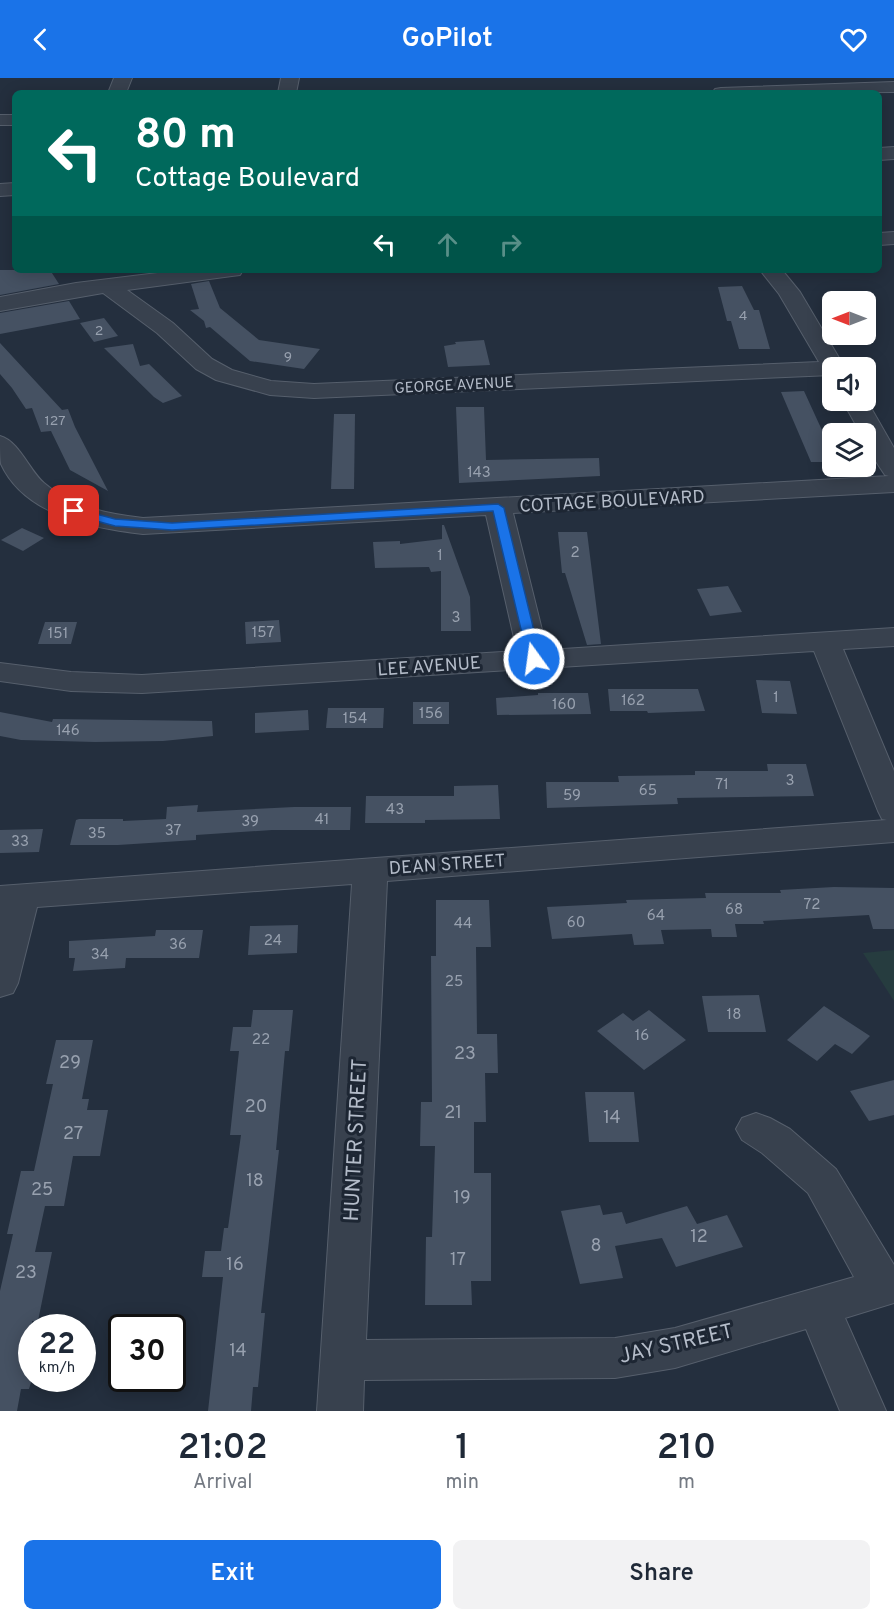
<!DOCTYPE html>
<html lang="en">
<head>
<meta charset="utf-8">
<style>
	body { margin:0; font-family:Overpass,sans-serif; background:#f2f2f3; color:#1f2937; height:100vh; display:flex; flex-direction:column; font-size:22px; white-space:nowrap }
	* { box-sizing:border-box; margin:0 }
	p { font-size:20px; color:#747a83 }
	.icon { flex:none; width:33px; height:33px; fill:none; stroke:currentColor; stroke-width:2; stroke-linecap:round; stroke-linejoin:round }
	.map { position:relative; height:1333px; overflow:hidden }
	.panel { display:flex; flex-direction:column; background:#fff; flex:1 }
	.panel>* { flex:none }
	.banner { position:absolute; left:12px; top:12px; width:870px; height:183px; border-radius:9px; box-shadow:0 3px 15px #0003; background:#00695c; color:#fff; overflow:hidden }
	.needle { width:39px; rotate:270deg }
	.fabs { position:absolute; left:822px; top:213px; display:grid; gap:12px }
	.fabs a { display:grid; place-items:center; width:54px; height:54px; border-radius:9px; background:#fff; box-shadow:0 3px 15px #0003; font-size:30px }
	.speed { position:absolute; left:18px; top:1236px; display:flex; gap:12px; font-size:30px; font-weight:700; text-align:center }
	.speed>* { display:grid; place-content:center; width:78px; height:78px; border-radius:50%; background:#fff; box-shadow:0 3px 15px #0003; line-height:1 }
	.speed small { font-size:15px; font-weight:400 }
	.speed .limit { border:3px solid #111; border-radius:9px; background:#fff; color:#111 }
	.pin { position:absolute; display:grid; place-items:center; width:51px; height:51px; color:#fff; margin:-26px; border-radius:12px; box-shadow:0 3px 9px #0006 }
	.me { position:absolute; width:66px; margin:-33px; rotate:346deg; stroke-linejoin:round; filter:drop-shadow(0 0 4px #0008) }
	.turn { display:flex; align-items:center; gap:21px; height:126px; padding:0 24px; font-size:27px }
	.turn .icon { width:78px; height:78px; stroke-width:2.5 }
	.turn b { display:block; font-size:42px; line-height:51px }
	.lanes { display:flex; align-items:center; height:57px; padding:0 24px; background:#0003; justify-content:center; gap:30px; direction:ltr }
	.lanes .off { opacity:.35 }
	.eta { display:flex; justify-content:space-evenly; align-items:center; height:102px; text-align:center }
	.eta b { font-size:36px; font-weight:600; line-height:42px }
	.button { display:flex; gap:12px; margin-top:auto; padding:12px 24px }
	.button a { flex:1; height:69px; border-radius:9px; background:#1a73e8; color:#fff; font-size:24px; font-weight:600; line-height:69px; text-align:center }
	.button a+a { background:#f2f2f3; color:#1f2937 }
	header { display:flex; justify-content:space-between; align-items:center; height:78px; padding:0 24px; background:#1a73e8; color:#fff; font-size:27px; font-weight:600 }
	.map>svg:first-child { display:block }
</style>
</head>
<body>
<header><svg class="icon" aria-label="back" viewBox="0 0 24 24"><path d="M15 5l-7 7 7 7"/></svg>GoPilot<svg class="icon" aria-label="heart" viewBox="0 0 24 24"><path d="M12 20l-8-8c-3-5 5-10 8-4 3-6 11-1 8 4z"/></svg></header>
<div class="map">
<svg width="894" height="1333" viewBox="0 0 894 1333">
	<rect width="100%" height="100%" fill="#242f3e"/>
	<path fill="#263c3f" d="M894,872V923L863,875Z"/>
	<g fill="#455162">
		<path d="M0,192H50L59,206L0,217Z"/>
		<path d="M209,203L220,230L259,262L320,271L304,291L250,283L210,249L206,250L204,243L190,232L199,231L191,206Z"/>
		<path d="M742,208L754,232H759L770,271H739L731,243H727L718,209Z"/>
		<path d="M69,223L80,241L0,256V235Z"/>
		<path d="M104,240L118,258L94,264L80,245Z"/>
		<path d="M484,262L490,287L448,289L444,268L456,266L455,264Z"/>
		<path d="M0,265L62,332L68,331L75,349L108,413L70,392L51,353L41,354L32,330L26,331L12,310L0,296Z"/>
		<path d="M133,266L140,288L149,286L182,318L163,325L154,319L104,270Z"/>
		<path d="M804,313L826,361H832V384H811L781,314Z"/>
		<path d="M456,329H484L486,382L599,380L600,398L459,405Z"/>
		<path d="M334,336H355L354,411H331Z"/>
		<path d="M442,447H444L470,519L471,553H441V493L431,494L429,489L375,490L373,464L400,463V466L442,461Z"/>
		<path d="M22,450L44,460L23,473L1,462Z"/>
		<path d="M558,454H587L601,566L587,567L565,495H562Z"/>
		<path d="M728,508L742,534L710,538L697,511Z"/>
		<path d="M279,542L281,564L246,566L245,544Z"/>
		<path d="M45,544H77L71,566H38Z"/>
		<path d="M756,602L790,603L797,636L762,635Z"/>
		<path d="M608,611H698L705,633L648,635L647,633H610Z"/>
		<path d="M538,615H588L591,636L497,637L496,620L538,617Z"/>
		<rect x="413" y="624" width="36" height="22"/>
		<path d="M328,630H384L383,650H326Z"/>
		<path d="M308,632L309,652L255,655V635Z"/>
		<path d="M0,634L52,644L53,641L212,643L213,658L163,663L95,664L21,662L0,658Z"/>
		<path d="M767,686H806L814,718L677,720L678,726L547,730L546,704H619L618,698L695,697V693H768Z"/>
		<path d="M498,707L500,741L425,742V745H365L366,718H454V708Z"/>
		<path d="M198,727L197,734L294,729H351L350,752H272L196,757V762L118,767H70L76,742L79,741H123V743L166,741L167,729Z"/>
		<path d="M43,751L39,774L0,775V752Z"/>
		<path d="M834,809L894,810V851H873L869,837L763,843L764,846H735L737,859H712L711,851L661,852L664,866L634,867L632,856L552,861L547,829L627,825L626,822L706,820L705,815H781L780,812Z"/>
		<path d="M436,822H489L491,869H476L477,956H497L498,995H485L486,1044H474V1095H491V1203H471L472,1227H425L426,1159H432L435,1068H420L421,1024H432L431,878H436Z"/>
		<path d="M298,847L297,875L248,877L250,848Z"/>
		<path d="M156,852H203L199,880H126L125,890L73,893L75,880H69V863L155,858Z"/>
		<path d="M759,917L766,954H708L702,918Z"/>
		<path d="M824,928L870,958L852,976L835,966L817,983L787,962Z"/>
		<path d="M253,932H293L289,973H285L276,1072H279L261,1235H265L258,1309H253L251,1333H208L223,1199H202L205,1173H221L224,1150H228L241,1057H230L239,973H230L233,949H251Z"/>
		<path d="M649,932L686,962L644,992L597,953L623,935L633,943Z"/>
		<path d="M56,962H93L82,1021H89L87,1032H108L100,1078H73L64,1128H45L35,1174H52L38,1243H32V1301L29,1311H21L17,1333H0V1213L13,1156H7L21,1093H34L53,1006H46Z"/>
		<path d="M894,1002V1037L869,1043L850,1013Z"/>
		<path d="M585,1014H634L639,1064H589Z"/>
		<path d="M600,1127L603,1137L622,1134L626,1146L687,1128L697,1146L727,1137L743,1169L676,1189L662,1160L615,1168L623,1200L580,1206L561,1133Z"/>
	</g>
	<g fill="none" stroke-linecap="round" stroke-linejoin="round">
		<g stroke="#565f6c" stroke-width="2">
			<g id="street">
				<path d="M114,0H132L126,15H108Z"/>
				<path d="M281,0H299L296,15H278Z"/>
				<path d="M894,4V14L712,15L715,11L721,10Z"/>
				<rect x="0" y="37" width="15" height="10"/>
				<path d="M894,69V81L879,82V70Z"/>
				<path d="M15,105V117L0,118V106Z"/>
				<path d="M894,154V166L879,167V155Z"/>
				<path d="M182,192H243L240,197L232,198L127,212L173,245L212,281L232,292L271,303L314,306L819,284L779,216L760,192H782L800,214L845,290H832V297L314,320L270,317L216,302L196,291L157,255L103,215L0,233V219L76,205Z"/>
				<path d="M866,321L894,370V414L513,435L547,572L894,550V568L843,571L894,693V764L387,803L366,1262L615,1260L675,1250L854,1199L808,1115L762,1075L742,1062L736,1051L742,1040L756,1035L770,1040L790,1051L836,1091L894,1187V1225L845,1240L886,1333H840L806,1251L675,1290L615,1300L364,1302L363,1333H317L352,806L37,829L18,905L13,915L0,919V808L887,742L882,741L878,733L814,573L142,615L71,613L0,603V585L71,594L142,597L517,573L486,437L143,456C93,450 25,438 1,386C0,379 0,367 0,358C19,363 29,392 44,405C71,429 108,436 143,440L889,398L885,397C877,385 866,370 866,356H861L842,322Z"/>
			</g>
		</g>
		<use href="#street" fill="#38414e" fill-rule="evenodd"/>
	</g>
	<path fill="#1a73e8" stroke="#114b97" stroke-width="1.5" d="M498,426L504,430L541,581L534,585L528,581L493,433L172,452L115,448L70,436L68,433L74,430L115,441L172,445Z"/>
	<g text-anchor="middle" stroke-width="6" stroke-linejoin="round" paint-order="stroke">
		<g font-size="14" fill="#98a1af">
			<text x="743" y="242">4</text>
			<text x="99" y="257">2</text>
			<text x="288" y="283">9</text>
			<text x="55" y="347">127</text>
		</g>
		<g font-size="15" fill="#b4bcc9" stroke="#1d2633">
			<text transform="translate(454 307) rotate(-3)" y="5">GEORGE AVENUE</text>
		</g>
		<g font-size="15" fill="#98a1af">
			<text x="479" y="399">143</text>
			<text x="575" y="479">2</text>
			<text x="440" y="482">1</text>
			<text x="456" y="544">3</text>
			<text x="263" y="559">157</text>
			<text x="58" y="560">151</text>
			<text x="776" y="624">1</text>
			<text x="633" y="627">162</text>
			<text x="564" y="631">160</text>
			<text x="431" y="640">156</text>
			<text x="355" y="645">154</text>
			<text x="68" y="657">146</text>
			<text x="790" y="707">3</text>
			<text x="722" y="711">71</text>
			<text x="648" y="717">65</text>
			<text x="572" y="722">59</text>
			<text x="395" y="736">43</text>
			<text x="322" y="746">41</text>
			<text x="250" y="748">39</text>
			<text x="173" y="757">37</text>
			<text x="97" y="760">35</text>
			<text x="20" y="768">33</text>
			<text x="812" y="831">72</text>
			<text x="734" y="836">68</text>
			<text x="656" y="842">64</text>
			<text x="576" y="849">60</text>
			<text x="463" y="850">44</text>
			<text x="273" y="867">24</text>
			<text x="178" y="871">36</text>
			<text x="100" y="881">34</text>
			<text x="454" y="908">25</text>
			<text x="734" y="941">18</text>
			<text x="642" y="962">16</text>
			<text x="261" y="966">22</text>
		</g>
		<g font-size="18" fill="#b4bcc9" stroke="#1d2633">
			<text transform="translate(612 423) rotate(-3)" y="6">COTTAGE BOULEVARD</text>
			<text transform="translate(429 588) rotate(-4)" y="6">LEE AVENUE</text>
			<text transform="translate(447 786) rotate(-4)" y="6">DEAN STREET</text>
		</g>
		<g font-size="18" fill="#98a1af">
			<text x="465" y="981">23</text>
			<text x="70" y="990">29</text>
			<text x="256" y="1034">20</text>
			<text x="453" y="1040">21</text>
			<text x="612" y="1045">14</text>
			<text x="73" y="1061">27</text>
			<text x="255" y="1108">18</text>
			<text x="42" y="1117">25</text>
			<text x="462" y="1125">19</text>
			<text x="699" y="1164">12</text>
			<text x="596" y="1173">8</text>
			<text x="458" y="1187">17</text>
			<text x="235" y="1192">16</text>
			<text x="26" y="1200">23</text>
			<text x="238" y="1278">14</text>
		</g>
		<g font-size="21" fill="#b4bcc9" stroke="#1d2633">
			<text transform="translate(355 1062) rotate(-87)" y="7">HUNTER STREET</text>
			<text transform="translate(676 1265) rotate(-13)" y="7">JAY STREET</text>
		</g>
	</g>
</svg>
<div class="fabs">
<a><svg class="needle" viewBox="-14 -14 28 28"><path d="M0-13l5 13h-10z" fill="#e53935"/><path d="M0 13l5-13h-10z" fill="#747a83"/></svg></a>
<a><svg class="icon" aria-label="sound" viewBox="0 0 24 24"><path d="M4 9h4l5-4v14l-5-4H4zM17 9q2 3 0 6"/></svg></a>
<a><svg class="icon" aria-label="layers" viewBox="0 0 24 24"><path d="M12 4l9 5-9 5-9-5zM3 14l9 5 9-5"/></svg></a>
</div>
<div class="speed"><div>22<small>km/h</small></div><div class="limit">30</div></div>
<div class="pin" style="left:74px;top:433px;background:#d93025"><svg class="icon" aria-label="arrive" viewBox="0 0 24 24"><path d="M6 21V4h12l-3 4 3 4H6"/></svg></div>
<svg class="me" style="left:534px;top:581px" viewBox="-20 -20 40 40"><circle r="17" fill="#1a73e8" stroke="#fff" stroke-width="3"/><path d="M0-11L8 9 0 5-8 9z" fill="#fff"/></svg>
<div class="banner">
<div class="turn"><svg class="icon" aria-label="left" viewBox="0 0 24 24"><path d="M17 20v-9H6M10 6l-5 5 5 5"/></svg><div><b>80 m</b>Cottage Boulevard</div></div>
<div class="lanes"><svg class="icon" aria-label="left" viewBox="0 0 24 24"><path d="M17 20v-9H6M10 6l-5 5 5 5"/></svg><svg class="icon off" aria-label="ahead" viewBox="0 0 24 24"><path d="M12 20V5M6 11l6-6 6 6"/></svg><svg class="icon off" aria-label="right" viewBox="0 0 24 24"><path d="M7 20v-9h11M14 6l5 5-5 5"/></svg></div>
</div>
</div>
<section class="panel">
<div class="eta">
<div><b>21:02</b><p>Arrival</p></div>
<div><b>1</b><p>min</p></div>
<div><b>210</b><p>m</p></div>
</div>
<div class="button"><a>Exit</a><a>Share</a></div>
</section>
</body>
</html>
